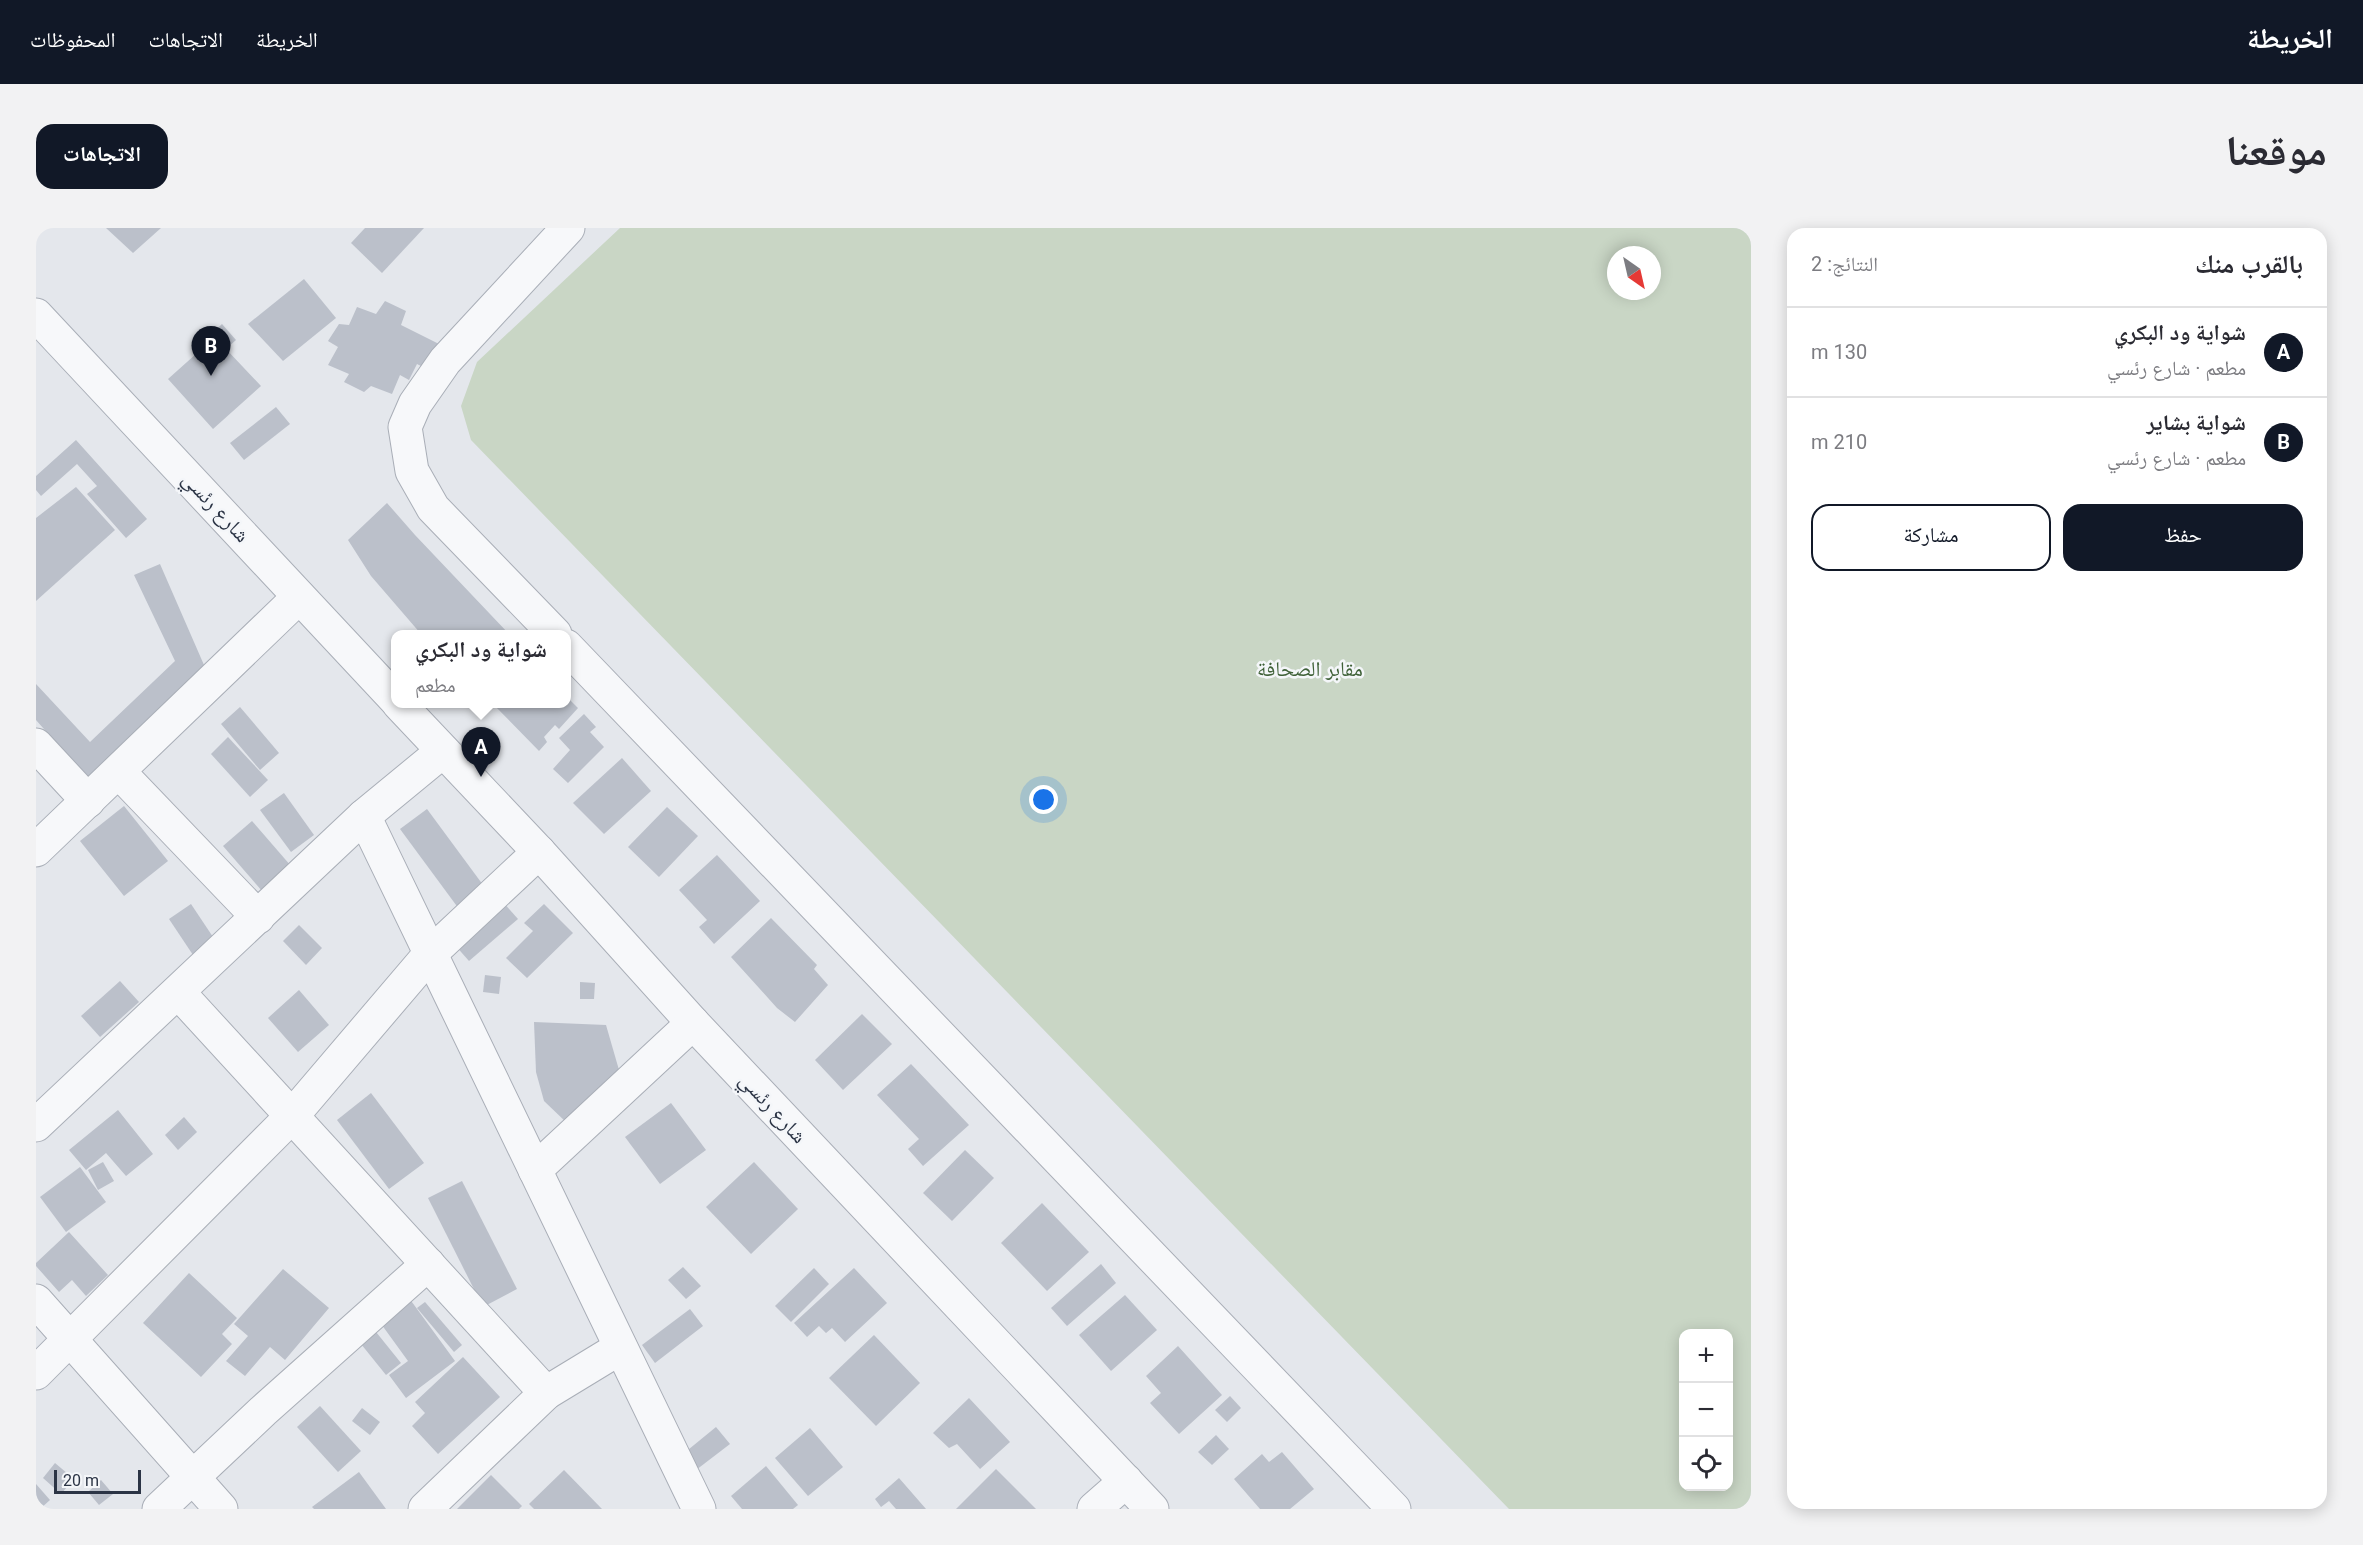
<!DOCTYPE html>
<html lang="ar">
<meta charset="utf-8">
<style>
body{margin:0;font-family:Roboto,"Noto Naskh Arabic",sans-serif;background:#f2f2f3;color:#2b2b33;direction:rtl}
.controls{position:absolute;right:18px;bottom:18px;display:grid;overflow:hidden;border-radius:12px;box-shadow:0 3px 15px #0003}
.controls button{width:54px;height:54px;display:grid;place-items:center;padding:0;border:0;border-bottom:2px solid #e1e1e2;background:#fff;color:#2b2b33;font:30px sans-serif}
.compass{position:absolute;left:1571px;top:18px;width:54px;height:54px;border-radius:50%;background:#fff;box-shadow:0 3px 15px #0003;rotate:146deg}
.scale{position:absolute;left:18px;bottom:15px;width:87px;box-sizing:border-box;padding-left:6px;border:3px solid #2b3445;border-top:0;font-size:16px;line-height:21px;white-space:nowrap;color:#2b3445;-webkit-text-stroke:4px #f4f6f9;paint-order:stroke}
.you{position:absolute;left:1008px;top:572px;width:21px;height:21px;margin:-15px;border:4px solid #fff;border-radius:50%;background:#1a73e8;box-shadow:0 0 0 9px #1a73e833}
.badge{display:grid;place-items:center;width:39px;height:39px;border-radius:50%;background:#111827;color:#fff;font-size:20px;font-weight:700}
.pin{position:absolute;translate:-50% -50px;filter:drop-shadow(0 2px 3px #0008)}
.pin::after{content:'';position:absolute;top:32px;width:21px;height:18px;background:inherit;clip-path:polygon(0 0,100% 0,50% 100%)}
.popup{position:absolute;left:355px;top:402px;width:180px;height:78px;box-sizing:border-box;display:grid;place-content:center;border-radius:12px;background:#fff;filter:drop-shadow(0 2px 4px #0005);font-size:20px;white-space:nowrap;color:#7c7c81}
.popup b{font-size:22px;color:#2b2b33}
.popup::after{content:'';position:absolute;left:50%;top:100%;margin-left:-12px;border:12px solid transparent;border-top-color:#fff}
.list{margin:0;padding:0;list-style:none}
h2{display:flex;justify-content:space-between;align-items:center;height:78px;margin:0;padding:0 24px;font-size:26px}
h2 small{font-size:20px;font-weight:400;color:#7c7c81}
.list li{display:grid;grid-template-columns:39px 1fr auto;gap:18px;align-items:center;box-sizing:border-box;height:90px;padding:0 24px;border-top:2px solid #e1e1e2}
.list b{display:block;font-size:22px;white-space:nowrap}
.list p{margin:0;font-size:20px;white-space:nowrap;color:#7c7c81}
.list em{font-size:20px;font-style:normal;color:#7c7c81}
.actions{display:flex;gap:12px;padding:18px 24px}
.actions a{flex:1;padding:14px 0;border:2px solid #111827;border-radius:18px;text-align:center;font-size:21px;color:#111827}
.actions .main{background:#111827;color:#fff}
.icon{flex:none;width:33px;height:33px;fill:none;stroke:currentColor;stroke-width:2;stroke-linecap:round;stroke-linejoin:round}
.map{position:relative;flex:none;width:1715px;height:1281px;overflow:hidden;direction:ltr;border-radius:18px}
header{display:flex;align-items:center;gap:36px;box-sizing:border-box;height:84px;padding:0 30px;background:#111827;color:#fff}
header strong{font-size:28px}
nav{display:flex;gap:33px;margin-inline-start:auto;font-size:21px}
.intro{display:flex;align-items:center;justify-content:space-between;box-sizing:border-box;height:144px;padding:0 36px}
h1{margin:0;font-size:42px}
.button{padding:15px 27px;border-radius:18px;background:#111827;color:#fff;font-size:21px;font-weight:700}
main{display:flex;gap:36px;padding:0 36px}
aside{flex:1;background:#fff;border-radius:18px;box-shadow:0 3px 15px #0003}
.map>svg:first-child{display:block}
.green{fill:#c9d6c5;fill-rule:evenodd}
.building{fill:#bbc0ca}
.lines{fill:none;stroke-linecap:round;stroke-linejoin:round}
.minor-casing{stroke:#a9aeb7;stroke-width:35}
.minor{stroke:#f7f8fa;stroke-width:33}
.labels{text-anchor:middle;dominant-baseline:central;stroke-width:5;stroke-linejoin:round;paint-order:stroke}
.street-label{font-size:21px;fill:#2b3445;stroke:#f4f6f9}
.park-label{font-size:21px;fill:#3f6138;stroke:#f4f6f9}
</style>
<header>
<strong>الخريطة</strong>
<nav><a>الخريطة</a><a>الاتجاهات</a><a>المحفوظات</a></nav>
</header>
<div class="intro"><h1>موقعنا</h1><a class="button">الاتجاهات</a></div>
<main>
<aside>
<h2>بالقرب منك<small>النتائج: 2</small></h2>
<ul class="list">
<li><span class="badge">A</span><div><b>شواية ود البكري</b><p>مطعم · شارع رئسي</p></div><em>130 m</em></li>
<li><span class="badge">B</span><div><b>شواية بشاير</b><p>مطعم · شارع رئسي</p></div><em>210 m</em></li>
</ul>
<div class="actions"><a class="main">حفظ</a><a>مشاركة</a></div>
</aside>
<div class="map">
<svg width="1715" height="1281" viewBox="0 0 1715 1281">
<rect width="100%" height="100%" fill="#e4e7ec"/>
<path class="green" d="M584,0h1131v1281h-242l-1038,-1069 -10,-34 16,-44zM1580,27h36v36h-36zM1648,1106h44v152h-44z"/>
<g class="building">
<path d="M70,0h55l-28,25z"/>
<path d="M329,0h59l-42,45 -31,-30z"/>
<path d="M268,51l32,39 -53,43 -35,-37z"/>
<path d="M349,73l21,10 -5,14 38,19 -16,23 -6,-3 -8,16 -9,-5 -8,19 -21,-8 -7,6 -20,-10 5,-8 -21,-9 10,-18 -10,-6 11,-17 10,1 8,-18 19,7z"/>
<path d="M186,96l14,16 -10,9 35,37 -48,43 -45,-50 38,-34 -3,-3z"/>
<path d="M240,179l14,17 -46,36 -14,-17z"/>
<path d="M40,212l71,79 -21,19 -39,-44 10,-8 -20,-22 -36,32 -5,-6v-14z"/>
<path d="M40,259l39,43 -79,71v-83z"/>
<path d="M351,275l28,32 94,99h-88l-50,-58 -23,-36z"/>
<path d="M124,336l44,101 -116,114 -52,-59v-36l54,58 85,-81 -41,-86z"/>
<path d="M531,469l11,11 -19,21 -4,-4 -11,12 3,5 -8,9 -46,-47h74z"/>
<path d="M204,479l39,46 -19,17 -39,-46z"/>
<path d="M548,486l12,13 -6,5 14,15 -36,36 -15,-14 17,-19 -11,-12z"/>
<path d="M192,509l40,43 -18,17 -39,-43z"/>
<path d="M586,530l29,33 -47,43 -31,-31z"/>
<path d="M248,565l30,42 -23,17 -31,-42z"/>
<path d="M88,578l44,55 -44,35 -44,-55z"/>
<path d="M631,579l31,29 -39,41 -31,-30z"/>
<path d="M391,581l59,80 -27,20 -59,-80z"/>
<path d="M216,593l39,45 -29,25 -39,-45z"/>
<path d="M681,627l43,46 -46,43 -15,-17 8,-7 -28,-30z"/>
<path d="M467,674l15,17 -49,42 -15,-17z"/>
<path d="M155,676l30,45 -22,15 -30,-45z"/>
<path d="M508,676l29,29 -46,45 -21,-20 27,-27 -9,-8z"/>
<path d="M735,690l46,47 -3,4 14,16 -33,37 -18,-14 -46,-51z"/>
<path d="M263,697l23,23 -16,17 -23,-24z"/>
<path d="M449,747l16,2 -2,17 -16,-2z"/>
<path d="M84,753l19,21 -39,35 -19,-21z"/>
<path d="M544,754l15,1 -1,16h-14z"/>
<path d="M263,762l30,35 -31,27 -30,-34z"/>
<path d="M826,786l30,30 -49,46 -28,-30z"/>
<path d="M498,794l72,3 13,45 -52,53 -23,-22 -8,-29z"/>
<path d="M875,836l58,61 -46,41 -15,-17 11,-10 -42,-44z"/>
<path d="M335,865l53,70 -35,26 -52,-69z"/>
<path d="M635,875l35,47 -46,34 -35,-47z"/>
<path d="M82,882l35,44 -27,22 -20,-23 -20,17 -17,-20z"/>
<path d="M148,889l13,15 -19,18 -13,-15z"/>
<path d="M929,922l29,28 -42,43 -29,-28z"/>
<path d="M67,934l11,19 -16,9 -10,-20z"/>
<path d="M718,934l44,47 -47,45 -45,-47z"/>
<path d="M44,939l26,35 -40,30 -26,-35z"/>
<path d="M426,953l55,108 -34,18 -55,-109z"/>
<path d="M1006,975l47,49 -42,39 -46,-48z"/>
<path d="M33,1004l39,43 -22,21 -14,-16 -13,12 -23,-26v-3z"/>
<path d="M1065,1036l15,19 -49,43 -16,-18z"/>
<path d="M647,1039l18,19 -15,13 -18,-19z"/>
<path d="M778,1040l15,16 -38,38 -16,-16z"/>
<path d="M818,1040l33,35 -42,39 -13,-14 -6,5 -7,-7 -12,11 -13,-14z"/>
<path d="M247,1041l46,39 -44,52 -15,-13 -25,29 -19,-15 22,-25 -14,-12z"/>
<path d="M153,1045l48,45 -15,16 10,10 -31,33 -58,-54z"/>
<path d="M1089,1067l32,35 -46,41 -32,-36z"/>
<path d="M373,1070l46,63 -49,37 -17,-23 19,-14 -29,-40z"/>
<path d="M389,1074l37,43 -8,7 -37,-44z"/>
<path d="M654,1081l13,17 -48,37 -13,-18z"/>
<path d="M336,1099l29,36 -15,12 -29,-36z"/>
<path d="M838,1107l46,48 -44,43 -47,-48z"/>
<path d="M1142,1118l44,49 -43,39 -29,-31 11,-10 -15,-17z"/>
<path d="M427,1129l37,40 -62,57 -26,-28 13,-13 -10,-11z"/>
<path d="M1194,1168l11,12 -14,14 -12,-12z"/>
<path d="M933,1170l41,44 -30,27 -23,-25 -8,4 -16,-15z"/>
<path d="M284,1178l41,45 -23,21 -41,-45z"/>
<path d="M326,1180l18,14 -10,13 -18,-14z"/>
<path d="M680,1199l14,17 -34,26 -13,-16z"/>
<path d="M774,1200l33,39 -35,29 -33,-38z"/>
<path d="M1180,1207l13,14 -17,16 -14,-13z"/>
<path d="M1246,1224l32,37 -24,20h-30l-26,-30 28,-25 7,8z"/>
<path d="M19,1235l19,16 -13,15 -18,-16z"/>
<path d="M730,1238l32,39 -5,4h-51l-11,-13z"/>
<path d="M960,1241l40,40h-80z"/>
<path d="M528,1242l38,39h-68l-5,-5z"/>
<path d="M323,1244l27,37h-72l-2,-2z"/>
<path d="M455,1247l31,31 -3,3h-62z"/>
<path d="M863,1250l27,31h-30l-7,-8 -8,6 -6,-8z"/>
<path d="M65,1252l12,14 -14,11 -11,-13z"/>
<path d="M0,1256l14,16 -10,9h-4z"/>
</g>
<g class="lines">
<defs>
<g id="minor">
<path d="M0,87l360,385"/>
<path d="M519,406l-122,-126 -21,-37 -7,-44 10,-23 30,-43 123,-133"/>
<path d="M530,418l828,863"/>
<path d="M363,476l140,148 154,171 459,486"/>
<path d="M0,517l52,56"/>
<path d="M83,544l139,145"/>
<path d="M328,588l335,693"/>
<path d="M0,622l263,-253"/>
<path d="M143,765l367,400"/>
<path d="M0,897l328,-309 79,-65"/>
<path d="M499,942l158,-147"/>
<path d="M0,1073l185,208"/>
<path d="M0,1145l256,-257 138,-162 109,-102"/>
<path d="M123,1281l104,-98 165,-147"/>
<path d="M389,1281l121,-116 74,-45"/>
<path d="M1058,1281l32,-28"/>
</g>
</defs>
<use href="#minor" class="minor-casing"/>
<use href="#minor" class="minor"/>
</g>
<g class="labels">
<g class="street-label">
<text transform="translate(180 279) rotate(47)">شارع رئسي</text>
<text transform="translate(737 880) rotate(47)">شارع رئسي</text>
</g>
<g class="park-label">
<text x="1274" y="441">مقابر الصحافة</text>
</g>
</g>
</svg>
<div class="controls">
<button>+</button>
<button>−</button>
<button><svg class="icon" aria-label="locate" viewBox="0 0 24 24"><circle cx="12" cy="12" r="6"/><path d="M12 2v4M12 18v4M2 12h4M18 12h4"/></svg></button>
</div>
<svg class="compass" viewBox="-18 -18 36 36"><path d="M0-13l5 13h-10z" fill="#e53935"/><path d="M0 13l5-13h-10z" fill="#7c7c81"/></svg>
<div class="scale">20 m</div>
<div class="you"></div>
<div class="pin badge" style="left:445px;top:549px">A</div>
<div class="popup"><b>شواية ود البكري</b>مطعم</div>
<div class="pin badge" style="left:175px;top:148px">B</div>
</div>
</main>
